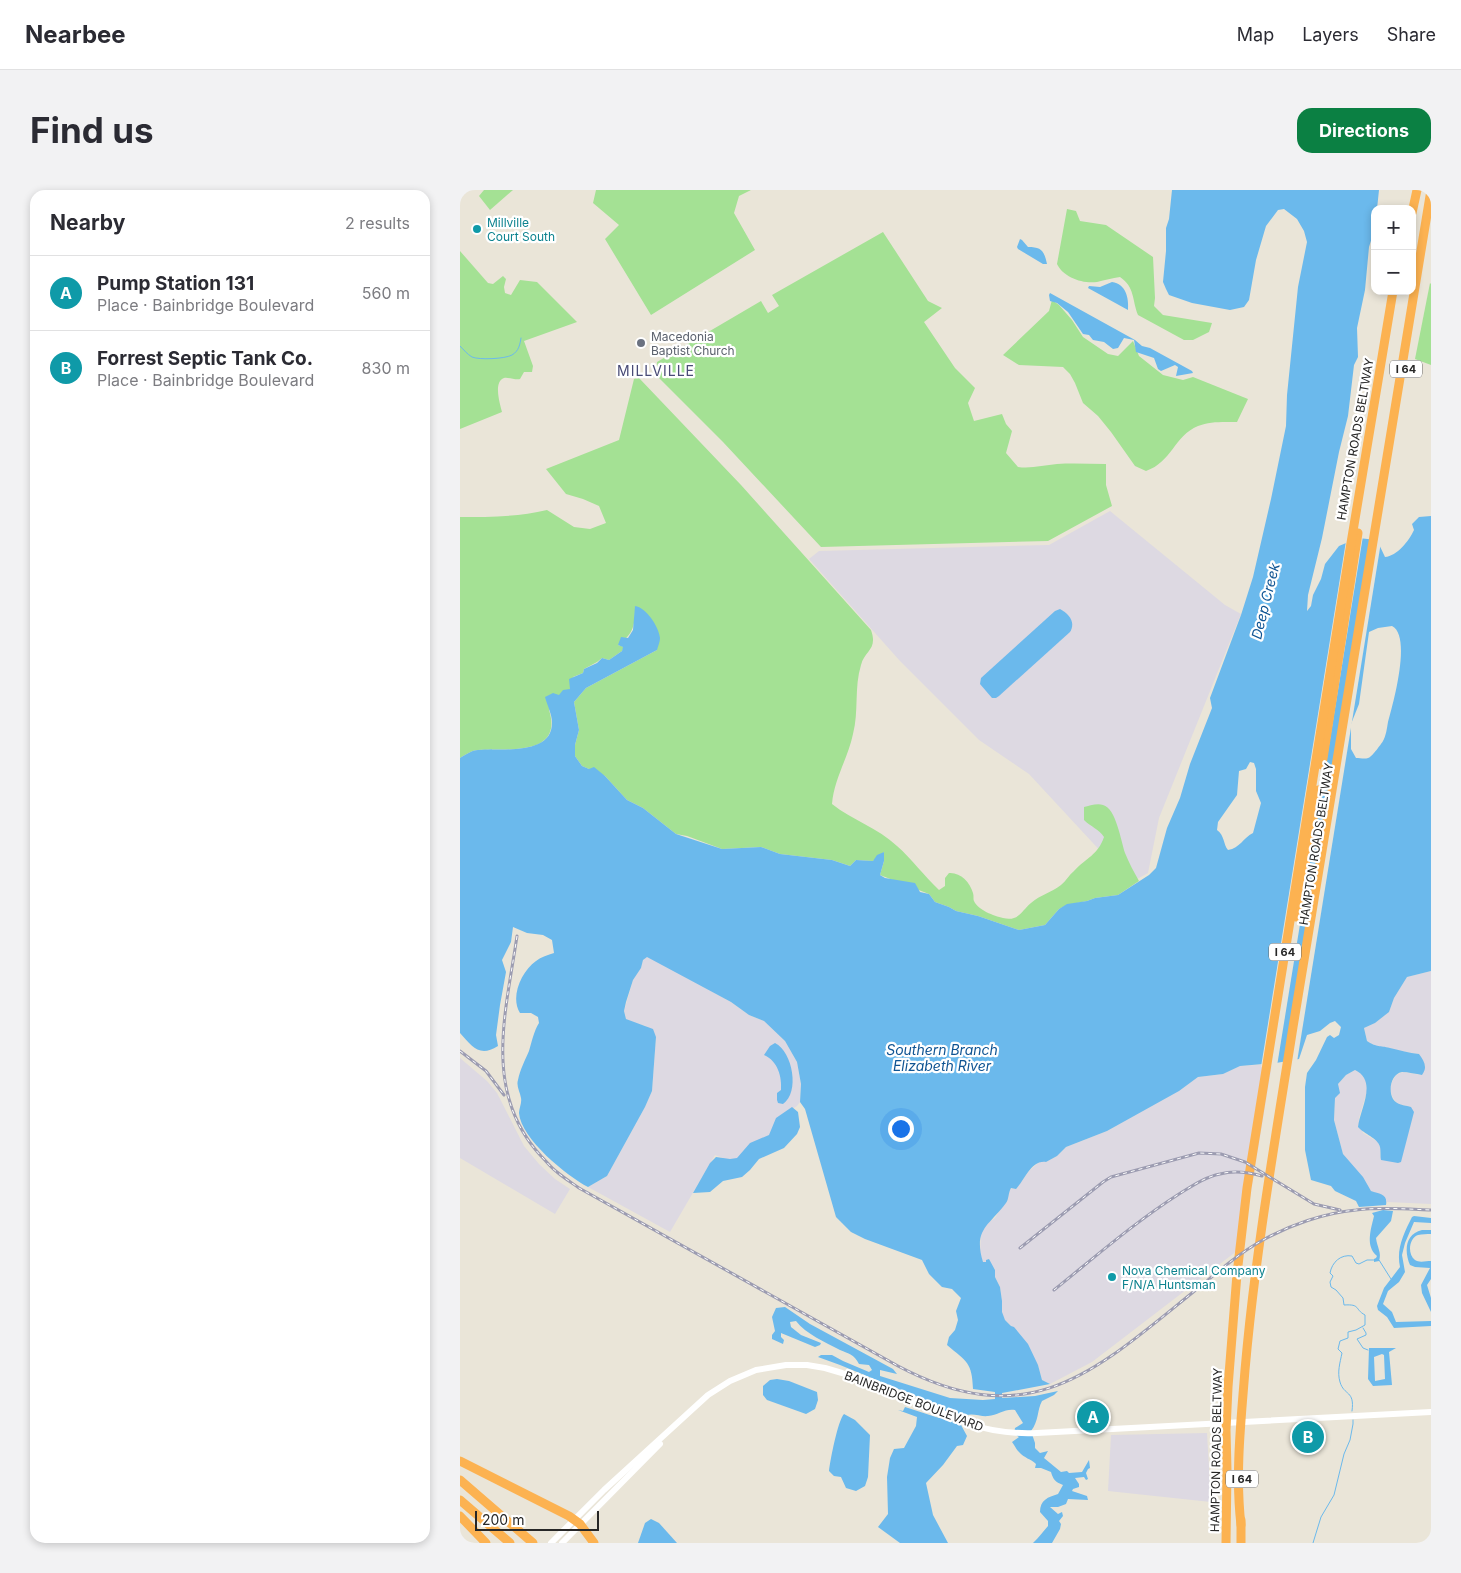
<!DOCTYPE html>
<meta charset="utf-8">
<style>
body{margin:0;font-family:Inter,sans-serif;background:#f2f2f3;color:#2b2b33}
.controls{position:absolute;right:15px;top:15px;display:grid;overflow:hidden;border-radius:10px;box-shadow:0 2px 8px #0003}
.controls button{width:45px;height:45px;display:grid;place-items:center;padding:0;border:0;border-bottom:1px solid #e1e1e2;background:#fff;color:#2b2b33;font:25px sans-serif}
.scale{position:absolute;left:15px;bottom:12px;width:124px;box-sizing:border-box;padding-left:5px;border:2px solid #272727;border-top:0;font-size:14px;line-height:18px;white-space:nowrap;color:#272727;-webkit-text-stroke:4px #fff;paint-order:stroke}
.you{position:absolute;left:440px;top:938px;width:18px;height:18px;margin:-12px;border:4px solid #fff;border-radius:50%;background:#1a73e8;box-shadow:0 0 0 8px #1a73e833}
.badge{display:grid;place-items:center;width:32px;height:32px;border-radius:50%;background:#0b8043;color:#fff;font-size:16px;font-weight:700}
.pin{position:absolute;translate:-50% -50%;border:2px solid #fff;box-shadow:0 1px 5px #0006}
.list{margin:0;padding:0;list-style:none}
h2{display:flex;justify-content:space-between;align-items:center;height:65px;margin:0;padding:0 20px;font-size:21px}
h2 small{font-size:16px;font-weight:400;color:#7c7c81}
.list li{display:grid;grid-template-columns:32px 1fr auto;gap:15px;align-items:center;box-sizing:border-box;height:75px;padding:0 20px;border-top:1px solid #e1e1e2}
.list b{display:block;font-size:19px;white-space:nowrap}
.list p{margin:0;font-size:16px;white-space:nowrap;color:#7c7c81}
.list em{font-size:16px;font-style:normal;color:#7c7c81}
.map{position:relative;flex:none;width:971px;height:1353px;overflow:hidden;border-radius:15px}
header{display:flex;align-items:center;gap:30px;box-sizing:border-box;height:70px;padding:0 25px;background:#fff;border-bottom:1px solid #e1e1e2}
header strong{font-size:24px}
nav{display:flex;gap:28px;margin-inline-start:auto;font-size:18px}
.intro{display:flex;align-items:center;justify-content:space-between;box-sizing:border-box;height:120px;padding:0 30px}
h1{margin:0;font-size:35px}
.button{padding:12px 22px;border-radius:15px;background:#0b8043;color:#fff;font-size:18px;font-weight:700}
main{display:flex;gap:30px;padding:0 30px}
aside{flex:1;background:#fff;border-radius:15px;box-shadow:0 2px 8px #0003}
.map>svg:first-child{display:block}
.industrial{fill:#ddd9e2}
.green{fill:#a4e194}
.water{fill:#6bb9ec;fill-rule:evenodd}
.pier{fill:#eae5d8}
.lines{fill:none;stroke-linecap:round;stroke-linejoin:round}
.stream{stroke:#6bb9ec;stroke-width:1}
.secondary{stroke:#fff;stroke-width:6}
.highway{stroke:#fcb251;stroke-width:9}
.rail-casing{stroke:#9c9cb1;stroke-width:3}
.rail{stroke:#fff;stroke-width:1;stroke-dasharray:4;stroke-linecap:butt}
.culture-dot{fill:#0f9aa8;stroke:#fff;stroke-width:2}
.worship-dot{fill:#6b7280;stroke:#fff;stroke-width:2}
.labels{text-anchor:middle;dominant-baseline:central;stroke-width:4.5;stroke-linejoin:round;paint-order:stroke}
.shield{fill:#fff;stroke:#686868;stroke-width:1}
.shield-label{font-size:11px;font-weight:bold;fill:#272727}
.culture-label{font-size:12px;fill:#0d838f;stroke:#fff;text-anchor:start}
.worship-label{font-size:12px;fill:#5b616d;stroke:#fff;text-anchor:start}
.street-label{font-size:12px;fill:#272727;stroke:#fff}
.neighbourhood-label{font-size:14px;letter-spacing:1px;fill:#494b76;stroke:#fff}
.water-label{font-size:14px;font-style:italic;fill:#0f5493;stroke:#fff}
</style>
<header>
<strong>Nearbee</strong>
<nav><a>Map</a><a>Layers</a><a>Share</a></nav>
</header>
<div class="intro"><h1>Find us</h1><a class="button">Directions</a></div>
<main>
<aside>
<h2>Nearby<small>2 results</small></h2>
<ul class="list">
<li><span class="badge" style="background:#0f9aa8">A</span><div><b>Pump Station 131</b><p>Place · Bainbridge Boulevard</p></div><em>560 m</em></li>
<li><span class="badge" style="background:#0f9aa8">B</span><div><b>Forrest Septic Tank Co.</b><p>Place · Bainbridge Boulevard</p></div><em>830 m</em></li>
</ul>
</aside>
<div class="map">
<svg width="971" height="1353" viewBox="0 0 971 1353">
<rect width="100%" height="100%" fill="#eae5d8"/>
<g class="industrial">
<path d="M650,321l115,94 16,9 -82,204 -11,55 -18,10 -101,-109 -50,-34 -79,-79 -91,-102 10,-8 230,-6z"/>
<path d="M187,766l84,46 18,13 15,6 21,20 12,21 4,22 -1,18 -3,4 -19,12 -7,20 -37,24 -19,-7 -45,77 -82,-45 19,-11 38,-69 7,-16 4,-54 -10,-11 -12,-3 -8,-4 -2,-8 9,-31 8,-12 2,-8z"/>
<path d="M971,781v233l-44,-2 -1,-3 -15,-8 -28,-37 -9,-34 1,-22 3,-9v-5l8,-9 9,-5 6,3 5,7 1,11 -8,27 4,15 15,9 3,7 -1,8 31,-50 -13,-3 -5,-6 -3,-8 2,-8 4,-7 7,-3 19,3 3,-9 -6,-12 -20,-3 -10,-3 -12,-1 -10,-6 -3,-13 11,-5 14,-11 5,-14 13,-21z"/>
<path d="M0,868l27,23 10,12 27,53 15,18 16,15 15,10 -15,25 -95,-56z"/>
<path d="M812,874l-30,183 -150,115 -42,22 -8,-4 -4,-15 -27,-39 -6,-6 -4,-8 1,-11 -2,-14 -5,-10v-8l-9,-7h-3l-3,-8 1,-22 5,-8 9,-6 6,-10 6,-6 2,-11 3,-3 4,1 13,-18 9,-8 5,-2 3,1 11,-6 9,-9 41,-16 71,-40 20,-14 25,-3 16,-8z"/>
<path d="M747,1243l4,69 -103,-11 3,-56z"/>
</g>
<g class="green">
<path d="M24,0h29l-23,20 -11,-14z"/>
<path d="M136,0h155l-12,6 -5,17 21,37 -104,65 -46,-76 14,-14 -26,-22z"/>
<path d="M607,19l9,2 4,10 26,4 47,32 2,41 -1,8 9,9 49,8 -3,9 -16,8h-9l-46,-25c-6,-15 -3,-28 -18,-38 -8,1 -15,3 -23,5 -15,2 -34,-5 -40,-18z"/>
<path d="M423,42l45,69 14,7 -18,14 31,46 20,20 -7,15 6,18 28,-7 4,10 6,7 -6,22 12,14c13,2 26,-2 39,-3 17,-1 33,0 49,0v21l6,21 -64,35 -227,6 -98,-105 -65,-65 -1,-15 104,-61 7,12 11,-7 -7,-11z"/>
<path d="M0,61l28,32 5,1 10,-8 3,3 -2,8 1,6 6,2 9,-15 17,2 40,40 -53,19 9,25 -1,6h-8l-4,7c-5,1 -12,-2 -16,-1 -11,4 -4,26 -2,34l-42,17z"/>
<path d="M970,93l1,1v81l-16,-6z"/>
<path d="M592,110l7,5 13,15 11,17 25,17 10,2 15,-15 6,15 24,19 20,5 10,-3 55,22 -11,23c-13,0 -27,-1 -39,4 -24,10 -26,36 -52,45l-11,-5 -24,-34 -13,-16 -15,-13 -8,-20 -5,-9 -7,-7 -44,-2 -16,-10 46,-44z"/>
<path d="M179,188l102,107 130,145c7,20 -6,20 -10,35 -7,22 -2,47 -8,69 -5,24 -19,45 -21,70 20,16 46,24 65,42 15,13 27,30 42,44l6,-4v-8l4,-5c11,-1 21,9 24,20 1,3 0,6 1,8 4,9 20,15 29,17 16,4 19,-8 28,-15 9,-8 21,-11 30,-18 5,-4 8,-10 13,-14 12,-13 24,-16 30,-34 -5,-8 -13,-10 -20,-17v-13c5,-1 13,-4 19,-2 13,3 18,36 22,48 4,10 9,19 14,28l-21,14 -23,3 -8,3 -20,4 -8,4 -14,16 -26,5 -41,-14 -22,-5 -7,-4 -14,-5 -6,-8 -49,-19 4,-14v-9l-11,9 -17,-1 -6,6 -18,-6 -52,-6 -19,-7 -39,2 -35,-13 -11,-2 -33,-26 -16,-8 -22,-24 -23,-10 -7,-10v-11l4,-15 -5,-28 12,-14 71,-38 -22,-44c0,20 -1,27 -17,39l6,2 -2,4 -13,9 -7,-2 -5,4 -13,7 -1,4 -10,4 -3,12 -21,21c15,47 -43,38 -71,40 -6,0 -13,5 -18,8v-241c29,0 59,0 87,-7l27,17 16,2 16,-6 -7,-17 -16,-7 -17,-5 -20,-25 73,-29 15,-61z"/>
</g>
<g class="water">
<path d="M712,0h207l-2,19h-2v19l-6,19 -4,43 -8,38 1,29 -4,8 -6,51 -9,36 -17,86 -14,57 -1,16 4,-5 2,-11 8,-16 4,-15 14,-18 19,-8 19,2 8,17c12,-1 24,-16 29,-27l-2,-6 7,-7 12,-1v455l-24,6 -13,21 -5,14 -14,11 -11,5 3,13c11,7 12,4 23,7 10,2 19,5 29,6 5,7 9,13 3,21 -6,-1 -14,-3 -20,-3 -11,2 -14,18 -9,27 4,6 11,6 18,8l3,5 -13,50 -3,1 -17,-3c-1,-5 0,-8 -1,-13 -2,-9 -16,-13 -22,-20 2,-18 20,-46 -3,-57l-9,5 -8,9 2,9 -5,5 -1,22 9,34 20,23 8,14c9,3 17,3 15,14l-27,2 -3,-6 -21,-10 -4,-5 -20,-6 -6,-30v-63l2,-14 9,-13 11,-23 3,-2 4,3 5,-3 2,-8 -6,-6 -5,2 -10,8 -13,4 -8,24 -23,4 -36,3 -17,8 -25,3 -19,14 -72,40 -41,16 -9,9 -11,6c-15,-2 -21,18 -30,27l-5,-1c-3,5 -2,11 -5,15 -17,23 -33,26 -23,59h3v-2l3,-1 6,11v7l5,10 2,14v11l3,8 6,6 3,1 14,17 10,21 4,15 8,4 -48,9v5l33,-2 23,-5 -4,4 -12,6c-5,9 -3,20 -11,30l4,12v5l5,5 8,-2 -4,7 17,14 6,-1 2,2 13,-1 7,-12 1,8 -2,1 -2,4 2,6 -2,1 -2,-3 -9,1 4,6v3l-6,2 -1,2 15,5 1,4 -20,-1 -2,5 -8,3h-8l8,7 4,-2 1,4 -4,5 2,3 -1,5 -8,14h-19c6,-6 10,-11 15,-17v-5l-8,-9c0,-12 8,-15 18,-18l5,-9c-8,-3 -10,-6 -12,-13l-10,-4h-6l1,-4c-5,-5 -12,-6 -17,-12 -3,-3 -4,-6 -7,-10l7,-5 -5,-3 1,-6 8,-5 -8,-13c-9,-2 -17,5 -27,6 -6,1 -15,-3 -21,-1 -4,2 -5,6 -6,10l6,11 -4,9 -6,1 -14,19 -17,18 7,32 15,28h-48l-22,-16 10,-13 -1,-37 3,-19 4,-9 10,-1 12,-22 1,-9 -19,-7 5,1 2,-4 34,11h7l2,-5 -8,-7 -100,-41 -22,-8 3,-2h11l11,6 26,11 3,-2 -3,-5 -10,-1c-5,-10 -10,-10 -19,-14 -15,-8 -34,-16 -44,-29l-6,1 1,5 10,8 20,8 -1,2 -5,2 -34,-14v4l3,3 -1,4 -11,-5v-4l3,-4 -3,-14 4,-9 9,-1 25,17 83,45 4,5 -17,-4v6l70,22 33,2 12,-1v-7l-22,-3c-1,-27 -6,-27 -26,-44l2,-8 6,-7 3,-10 -2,-9 5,-13 -9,-9 -10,-2 -13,-13 -7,-14 -57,-21 -14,-7 -15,-15 -31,-108 -5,-7 1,-18 -4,-22 -12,-21 -21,-20 -15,-6 -18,-13 -84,-45 -4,3 -2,8 -8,12 -7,22 -2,9 2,8 27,10 3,8 -4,54 -7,16 -38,69 -19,11c-21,-11 -67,-48 -69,-74 0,-5 3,-10 2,-15 -1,-6 -5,-12 -3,-18 2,-10 7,-20 11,-29 3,-10 5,-20 10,-28l-1,-6 -7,-4h-11c-10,-16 1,-41 16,-52 5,-4 12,-6 18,-8l-2,-13 -9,-5 -16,-2 -14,-6 -2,15 -9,18 4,12 -6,33 -4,30 2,11c-19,12 -26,0 -38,-13v-275c5,-3 12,-8 18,-8 22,-2 74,6 74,-27 0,-9 -5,-18 -7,-26l8,-4 6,2 4,-5 7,-1 -1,-10 14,-6 1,-4 13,-6 5,-5 7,2 13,-9 1,-4 -5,-2 3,-8 7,1 5,-8 2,-24c11,1 24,21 25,32 0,4 -2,8 -3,12l-71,38 -12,14 5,28 -4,15v11l7,10 7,3 5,-2 11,9 22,24 16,8 33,26 46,15 39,-2 19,7 52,6 18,6 6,-6 17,1 4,-6 7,-3v9l-4,14 5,3 30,5 5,9 9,2 6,8 14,5 7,4 22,5 41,14 26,-5 14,-16 8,-5 20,-3 8,-3 23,-3 31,-20 7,-7 11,-40 13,-30 10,-34 22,-56 -2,-10 31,-83 12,-38 18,-78 15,-73 1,-31 11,-108 9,-45 -3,-11 -7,-12 -13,-10 -6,1 -12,16 -10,34 -7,40 -5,7 -14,3 -38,-7 -23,-8 -3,-6 -3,-7 3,-31v-23l3,-9zM932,436c20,10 1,78 -4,96 -1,6 -2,14 -5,19 -1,2 -10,14 -12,15 -3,4 -10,2 -15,2l-5,-9v-25l8,-20 10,-72 9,-4zM790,572l4,1 2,6v22l5,12 -8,30c-10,5 -13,15 -25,17 -5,-6 -3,-14 -11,-20l1,-8 19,-27 2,-24 7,-2z"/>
<path d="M560,49l2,1 6,7c13,0 16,3 19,17h-4l-25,-15 -1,-2z"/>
<path d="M652,92c14,2 17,16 16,28l-40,-22 1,-2 11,1z"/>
<path d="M590,103l85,47 7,6 8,2 42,23 1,2 -17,3 2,-9 -3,-2 -14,6 -3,-2 -4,-11 -18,-6 -2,-12 -10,-2 -6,10 -5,1 -9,-7 -11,-2 -4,-5 -6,-1 -15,-22 -11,-9 -7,-2 -1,-6z"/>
<path d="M600,419c9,5 16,13 10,23l-71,64 -3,2h-4l-12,-14 1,-6 74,-67z"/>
<path d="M315,853c18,9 25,50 8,61l-5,-1 -1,-3v-7l4,-3c1,-13 -3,-29 -17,-35l6,-9z"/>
<path d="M332,917l6,5 2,15 -3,7 -13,14 -25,11 -9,11 -8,7 -19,4 -13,11 -17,1 17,-30 6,-6 14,2 7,-1 13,-15 19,-8 7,-17z"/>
<path d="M923,1020l10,1 -2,10 -15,17c1,9 6,15 3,23l-5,1v-3l2,-1 1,-2c-12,-10 -6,-27 -3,-40l-2,-3z"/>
<path d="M954,1026l17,2v5l-17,-1 -9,21 -3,12 3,17 -6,10 -11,9 -5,13 9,8 4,10 35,-1v5l-37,2 -7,-11 -9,-7 -1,-4 7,-18 16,-21c-4,-18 4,-34 12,-50z"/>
<path d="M962,1040h9v4c-4,0 -9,0 -13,1 -9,3 -11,19 -3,25 4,3 11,1 16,1v18l-4,6 4,13v14l-9,-19 -1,-8 9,-17 -15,-1 -5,-2c-6,-14 -5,-31 12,-35z"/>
<path d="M909,1158h27l-7,4 3,33 -19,1 -5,-7zM922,1164l2,1 1,24 -10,2 -1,-24z"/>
<path d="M317,1189l12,2 28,11 1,8 -3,9 -9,5 -39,-14 -4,-5v-9l7,-6z"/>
<path d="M384,1224l11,6 15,15 -2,42 -3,9 -9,5 -10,-3 -5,-11 -7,-1 -5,-5c1,-10 9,-51 15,-57z"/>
<path d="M191,1329l8,4 18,20h-39l7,-20z"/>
</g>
<g class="pier">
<path d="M898,345l5,1 -86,530 -16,1 85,-526z"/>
<path d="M917,347l4,5 -84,520 -14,3z"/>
</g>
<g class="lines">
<g class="stream">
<path d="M0,156c4,4 7,8 12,11 7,3 33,2 40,-2 7,-4 8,-11 9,-17"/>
<path d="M919,1070l12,19"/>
<path d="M903,1138l3,5v2l-9,4 6,9 5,2"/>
<path d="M892,1221c3,-21 -8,-15 -12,-29 -3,-10 0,-19 2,-29l-4,-4 2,-8 8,-3v-6l8,-2 9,-5v-10c-11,-6 -4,-11 -21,-10l-1,-7 -7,-8 -5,-3 -1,-5 3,-6 -3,-3c2,-11 11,-19 22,-17l4,7 3,1 8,-4h8"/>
<path d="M853,1353l8,-26 13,-22 10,-41 6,-14 3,-16v-4"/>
</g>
<g class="secondary">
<path d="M91,1353l53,-53 104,-95 22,-14 26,-11 30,-5h21l18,3 17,5 128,51c23,8 43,10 67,9l394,-21"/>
<path d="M102,1353l98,-99"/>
</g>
<g class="highway">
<path d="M952,23l5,-23"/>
<path d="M862,575l36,-232"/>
<path d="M836,727l22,-127"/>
<path d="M0,1271l109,55 11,8 14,19"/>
<path d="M0,1290l73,63"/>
<path d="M0,1310l50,43"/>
<path d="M0,1326l26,27"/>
<path d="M781,1335c-6,-51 0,-104 4,-155 10,-115 30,-229 48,-343 46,-279 92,-558 138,-837"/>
<path d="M766,1353l1,-73 -1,-40 2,-43 9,-113 10,-86 103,-639 43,-258"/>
<path d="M781,1353v-23"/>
</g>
<defs>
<g id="rail">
<path d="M57,746c-11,76 -35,156 24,220 5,5 10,12 16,16 7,6 15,11 22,16l319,178c136,72 201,1 304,-81 19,-16 39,-33 61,-45 27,-15 61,-27 93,-30 25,-3 50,-1 75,0"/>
<path d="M0,861l26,20 18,24"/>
<path d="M560,1058l83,-66 8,-5 88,-24 22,1 24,8 69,42 26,6"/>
<path d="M594,1100c41,-33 81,-68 125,-96 13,-8 26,-17 41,-20 14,-4 28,-2 42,2"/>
</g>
</defs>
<use href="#rail" class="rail-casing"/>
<use href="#rail" class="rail"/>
</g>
<g class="culture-dot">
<circle cx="17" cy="39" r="5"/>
<circle cx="652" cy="1087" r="5"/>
</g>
<circle class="worship-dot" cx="181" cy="153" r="5"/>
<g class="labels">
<g class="shield">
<rect x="930" y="170.5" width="32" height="17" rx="4"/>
<rect x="809" y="753.5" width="32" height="17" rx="4"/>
<rect x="766" y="1280.5" width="32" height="17" rx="4"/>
</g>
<g class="shield-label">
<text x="946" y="179">I 64</text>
<text x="825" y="762">I 64</text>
<text x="782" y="1289">I 64</text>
</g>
<g class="culture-label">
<text x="27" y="32">Millville<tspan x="27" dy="14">Court South</tspan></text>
<text x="662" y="1080">Nova Chemical Company<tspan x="662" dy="14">F/N/A Huntsman</tspan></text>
</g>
<g class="worship-label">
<text x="191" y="146">Macedonia<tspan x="191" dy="14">Baptist Church</tspan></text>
</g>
<g class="street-label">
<text transform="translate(895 249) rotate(-80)">HAMPTON ROADS BELTWAY</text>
<text transform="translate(856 654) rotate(-81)">HAMPTON ROADS BELTWAY</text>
<text transform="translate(454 1211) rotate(21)">BAINBRIDGE BOULEVARD</text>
<text transform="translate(756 1260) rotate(-89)">HAMPTON ROADS BELTWAY</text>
</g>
<g class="neighbourhood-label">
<text x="196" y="180">MILLVILLE</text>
</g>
<g class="water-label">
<text transform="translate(805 411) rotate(-76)">Deep Creek</text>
<text x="482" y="859">Southern Branch<tspan x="482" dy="16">Elizabeth River</tspan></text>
</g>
</g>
</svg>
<div class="controls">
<button>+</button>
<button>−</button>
</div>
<div class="scale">200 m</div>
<div class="you"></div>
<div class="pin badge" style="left:633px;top:1227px;background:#0f9aa8">A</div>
<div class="pin badge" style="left:848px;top:1247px;background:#0f9aa8">B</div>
</div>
</main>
